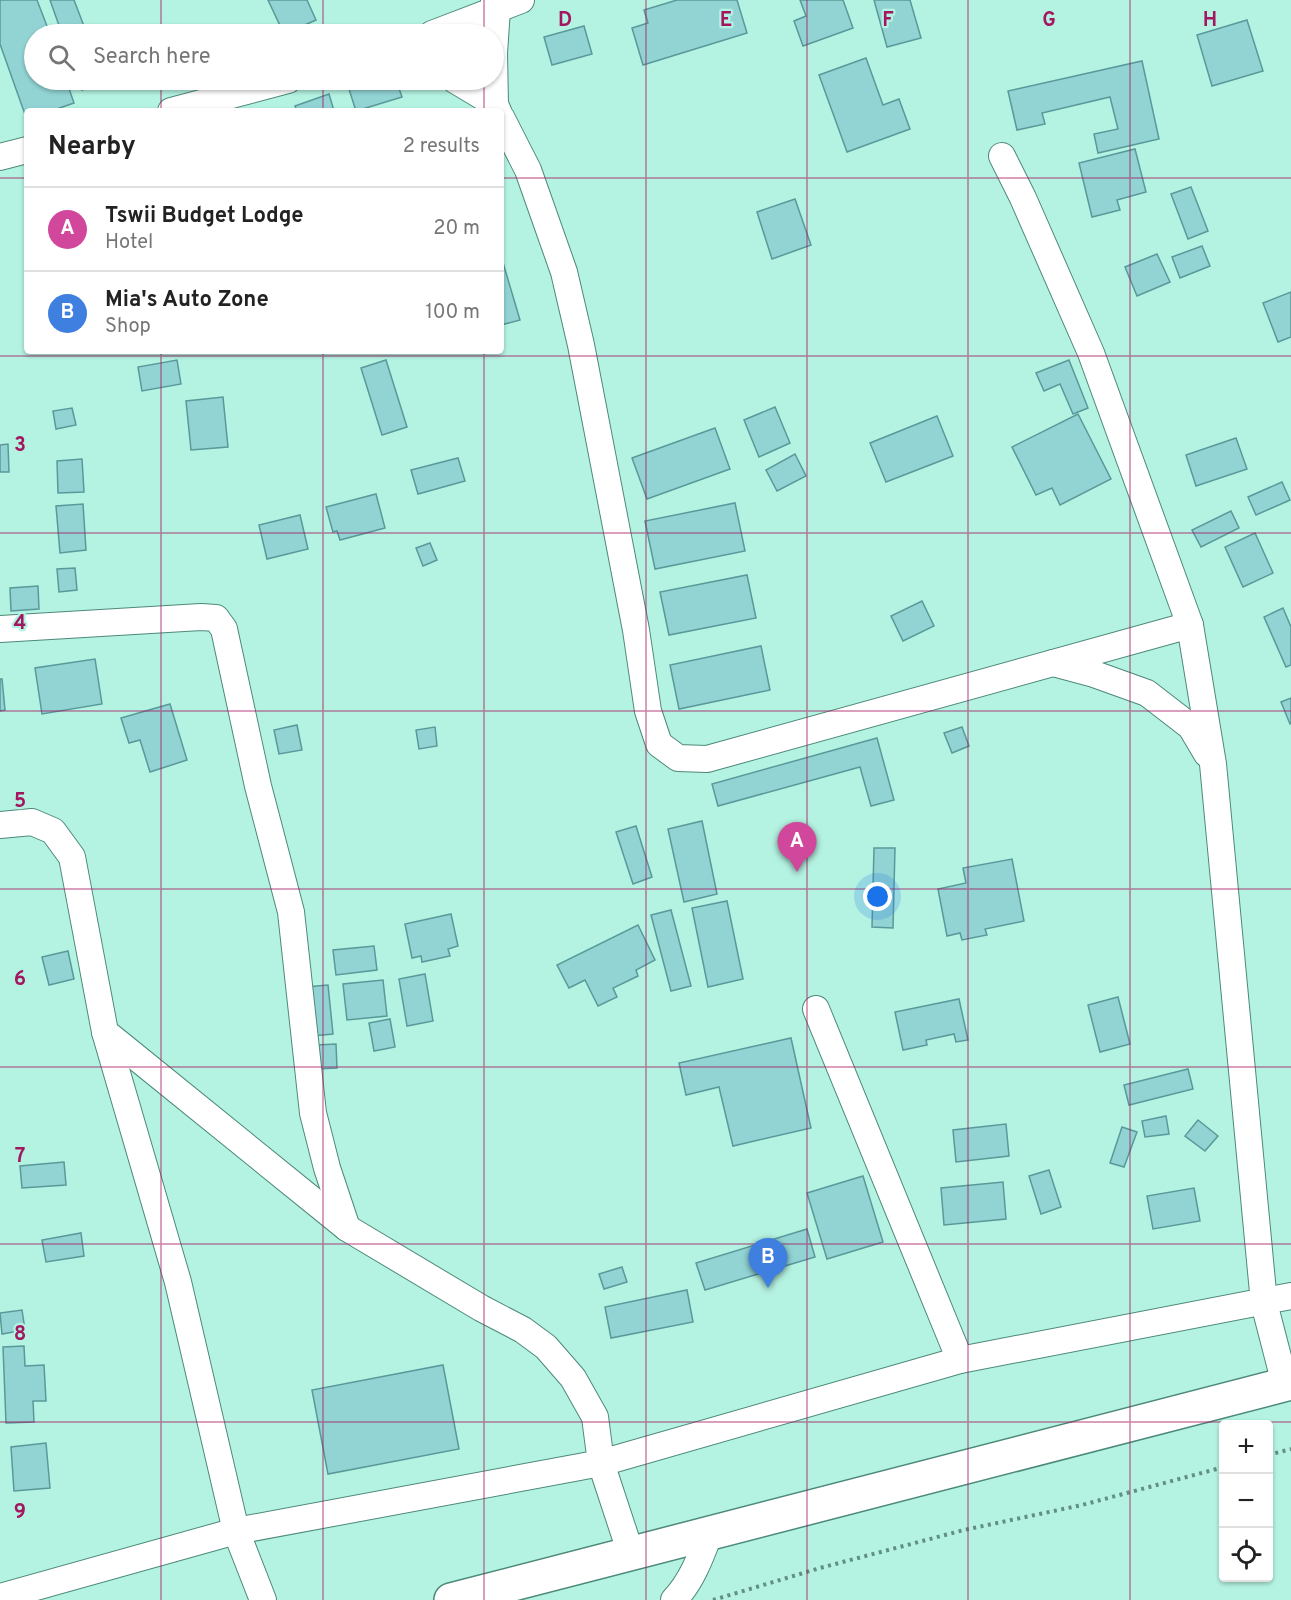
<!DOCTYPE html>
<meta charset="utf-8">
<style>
body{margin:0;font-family:Overpass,sans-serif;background:#f2f2f2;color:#222}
.controls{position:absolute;right:18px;bottom:18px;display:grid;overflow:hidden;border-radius:6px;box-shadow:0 2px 4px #0004}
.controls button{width:54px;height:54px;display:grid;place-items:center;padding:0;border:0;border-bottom:2px solid #e0e0e0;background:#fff;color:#222;font:30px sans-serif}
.you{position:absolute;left:878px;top:897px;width:21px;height:21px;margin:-15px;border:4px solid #fff;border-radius:50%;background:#1a73e8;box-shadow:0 0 0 9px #1a73e833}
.badge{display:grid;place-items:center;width:39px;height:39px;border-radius:50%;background:#0b8043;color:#fff;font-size:20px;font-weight:700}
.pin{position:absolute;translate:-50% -50px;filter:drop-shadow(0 2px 3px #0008)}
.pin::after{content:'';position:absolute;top:32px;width:21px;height:18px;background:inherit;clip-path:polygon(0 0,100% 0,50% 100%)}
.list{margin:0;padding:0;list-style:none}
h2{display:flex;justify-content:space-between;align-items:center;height:78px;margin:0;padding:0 24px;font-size:26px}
h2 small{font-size:20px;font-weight:400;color:#767676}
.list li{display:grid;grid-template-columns:39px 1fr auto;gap:18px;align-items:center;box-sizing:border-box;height:84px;padding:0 24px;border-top:2px solid #e0e0e0}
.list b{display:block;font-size:22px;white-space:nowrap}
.list p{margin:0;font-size:20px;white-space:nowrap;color:#767676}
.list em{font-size:20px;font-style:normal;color:#767676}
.icon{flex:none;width:33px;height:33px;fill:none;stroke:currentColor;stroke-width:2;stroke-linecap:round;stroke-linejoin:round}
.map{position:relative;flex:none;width:1291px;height:1600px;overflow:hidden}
.search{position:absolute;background:#fff;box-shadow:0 2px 4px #0004;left:24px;top:24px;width:480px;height:66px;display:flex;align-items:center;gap:15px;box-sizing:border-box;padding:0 21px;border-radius:33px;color:#767676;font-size:22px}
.panel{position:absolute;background:#fff;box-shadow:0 2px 4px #0004;left:24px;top:108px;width:480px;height:246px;border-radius:6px}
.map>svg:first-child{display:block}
.building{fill:#92d4d4;stroke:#59999a;stroke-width:1.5}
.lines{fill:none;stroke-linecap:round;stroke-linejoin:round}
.minor-casing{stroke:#4d897a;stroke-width:28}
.tertiary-casing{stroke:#4d897a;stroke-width:36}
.path{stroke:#638e83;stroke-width:4;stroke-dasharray:3 4.5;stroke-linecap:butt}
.minor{stroke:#fff;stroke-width:26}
.tertiary{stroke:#fff;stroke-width:33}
.grid{fill:none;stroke:#a2175f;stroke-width:1.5;stroke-opacity:0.55}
.grid-label{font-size:20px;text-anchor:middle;font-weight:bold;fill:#a2175f;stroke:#b4f2e1;stroke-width:4.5;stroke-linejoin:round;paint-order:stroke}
</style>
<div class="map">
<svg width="1291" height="1600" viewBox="0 0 1291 1600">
<rect width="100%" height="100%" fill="#b4f2e1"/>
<g class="building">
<path d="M0,0h37l13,34h-16v46h32l8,23 -23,8h-24v9l-27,-76z"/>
<path d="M50,0h24l13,34h-25z"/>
<path d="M268,0h39l9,20 -32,14z"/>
<path d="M677,0h60l10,33 -104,32 -11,-37 16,-5 -4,-13z"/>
<path d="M800,0h43l10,28 -50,18 -9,-25 12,-5z"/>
<path d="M874,0h36l11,38 -34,9z"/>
<path d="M1247,20l16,51 -51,15 -15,-51z"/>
<path d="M202,26l4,8h-20v-1z"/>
<path d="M584,26l8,28 -40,11 -8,-28z"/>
<path d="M866,58l17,47 16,-6 11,30 -63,23 -28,-77z"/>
<path d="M1142,61l17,78 -61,14 -4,-19 24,-5 -8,-32 -68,16 3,11 -28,6 -9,-39z"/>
<path d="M78,80h25l1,2 -22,8z"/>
<path d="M366,80h30l6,17 -46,14 -8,-25z"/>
<path d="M329,94l5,17h-37l-2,-5z"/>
<path d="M1135,149l11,43 -29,8 3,10 -28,7 -13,-54z"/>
<path d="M1191,187l17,44 -20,8 -17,-45z"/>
<path d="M795,199l16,46 -39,14 -15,-47z"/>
<path d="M1202,246l8,20 -30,12 -8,-21z"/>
<path d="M1157,254l13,28 -33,14 -12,-29z"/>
<path d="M501,256l19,64 -19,5z"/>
<path d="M1291,292v45l-13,5 -15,-39z"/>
<path d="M177,360l4,24 -39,7 -4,-24z"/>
<path d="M386,360l21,67 -25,8 -21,-67z"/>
<path d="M1069,360l19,48 -15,6 -13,-30 -16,7 -8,-18z"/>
<path d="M223,397l5,50 -37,3 -5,-49z"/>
<path d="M775,407l15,36 -31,14 -15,-37z"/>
<path d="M72,408l4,17 -20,4 -3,-18z"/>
<path d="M1078,414l33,65 -51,26 -8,-17 -16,7 -24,-48z"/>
<path d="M937,416l16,40 -67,26 -16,-39z"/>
<path d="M715,428l15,41 -83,30 -15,-41z"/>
<path d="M1236,438l11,31 -51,17 -10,-31z"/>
<path d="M8,444l1,28h-9v-27z"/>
<path d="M795,454l11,22 -29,15 -11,-21z"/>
<path d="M458,458l7,23 -47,13 -7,-24z"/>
<path d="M82,459l2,33 -26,1 -1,-32z"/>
<path d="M1282,482l8,18 -34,15 -8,-18z"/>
<path d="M376,494l9,34 -45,12 -3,-9 -4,1 -7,-25z"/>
<path d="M735,503l10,48 -90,18 -10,-48z"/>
<path d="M83,504l3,46 -26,3 -4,-47z"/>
<path d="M1231,511l8,17 -38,19 -9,-17z"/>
<path d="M300,515l8,34 -41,10 -8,-34z"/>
<path d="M1255,533l18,40 -30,14 -18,-40z"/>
<path d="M430,543l7,17 -14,6 -7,-18z"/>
<path d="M75,568l2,22 -18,2 -2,-23z"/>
<path d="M747,575l9,43 -87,17 -9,-43z"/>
<path d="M38,586l1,23 -28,2 -1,-23z"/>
<path d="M922,601l12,25 -31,15 -12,-25z"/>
<path d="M1283,608l8,19v38l-5,2 -22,-50z"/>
<path d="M761,646l9,44 -91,19 -9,-44z"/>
<path d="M95,659l7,45 -60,10 -7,-46z"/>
<path d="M0,679h2l3,31 -5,1z"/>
<path d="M1291,698v25l-1,1 -9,-22z"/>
<path d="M170,704l17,56 -37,12 -10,-32 -11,3 -8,-25z"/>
<path d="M297,725l5,25 -23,4 -5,-24z"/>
<path d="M435,727l2,19 -18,3 -3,-19z"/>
<path d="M962,727l7,19 -17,7 -8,-20z"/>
<path d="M877,738l17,62 -23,6 -11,-39 -142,39 -6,-22z"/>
<path d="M702,821l15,73 -33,8 -16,-73z"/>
<path d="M636,826l16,51 -19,7 -17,-52z"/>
<path d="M874,848h21l-2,80 -21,-1z"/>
<path d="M1012,859l12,62 -39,8 2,6 -25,5 -2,-7 -13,3 -9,-47 28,-6 -3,-15z"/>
<path d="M727,901l16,78 -35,8 -16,-79z"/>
<path d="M671,910l20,76 -20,5 -20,-76z"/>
<path d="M451,914l7,32 -10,3 2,7 -28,6 -1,-6 -9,2 -7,-34z"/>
<path d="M638,925l17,35 -19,10 2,6 -25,12 4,9 -19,9 -13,-26 -16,8 -12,-23z"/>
<path d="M374,946l3,24 -41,5 -3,-25z"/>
<path d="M68,951l6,28 -25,6 -7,-28z"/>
<path d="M425,974l8,47 -26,5 -8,-47z"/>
<path d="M383,980l4,36 -40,4 -4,-36z"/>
<path d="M328,985l5,49 -21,2 -6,-49z"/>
<path d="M1118,997l12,47 -30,8 -12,-47z"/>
<path d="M959,999l9,41 -12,2 -2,-8 -28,6 1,5 -24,5 -8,-38z"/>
<path d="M390,1019l5,28 -21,4 -5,-28z"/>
<path d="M791,1038l20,90 -78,18 -14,-59 -33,8 -7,-32z"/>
<path d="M336,1044l1,24 -21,1v-24z"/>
<path d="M1188,1069l5,20 -64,16 -5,-20z"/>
<path d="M1166,1116l3,18 -24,3 -3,-16z"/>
<path d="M1198,1120l20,16 -13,15 -20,-15z"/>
<path d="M1006,1124l3,32 -53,6 -3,-32z"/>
<path d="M1122,1127l15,5 -13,35 -14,-4z"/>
<path d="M64,1162l2,23 -44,3 -2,-22z"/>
<path d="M1049,1170l12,37 -20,7 -12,-38z"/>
<path d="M863,1176l20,66 -56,17 -20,-66z"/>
<path d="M1003,1182l3,37 -62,6 -3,-37z"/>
<path d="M1194,1188l6,33 -47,8 -6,-33z"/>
<path d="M807,1229l8,28 -110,33 -9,-27z"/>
<path d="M81,1233l3,23 -38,6 -4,-22z"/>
<path d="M622,1267l5,15 -23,7 -5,-15z"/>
<path d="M687,1290l6,32 -82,16 -6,-31z"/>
<path d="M22,1310l3,20 -23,4 -2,-21z"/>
<path d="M24,1346l1,20 19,-1 2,36h-13l1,21 -28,1 -3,-76z"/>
<path d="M443,1365l16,84 -131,25 -16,-84z"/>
<path d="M46,1443l4,45 -36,3 -3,-44z"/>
</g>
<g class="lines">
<defs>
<g id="minor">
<path d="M494,0l3,9 -3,44 1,51 3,7"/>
<path d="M432,34l89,-34"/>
<path d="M455,80l40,24"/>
<path d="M171,111l117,-31"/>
<path d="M501,117l27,53 36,102 17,73 55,285 12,81 11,33 19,14 29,1 483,-134"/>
<path d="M1002,156l21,42 68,155 99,272 23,139 51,539 21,81"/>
<path d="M0,157l27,-7"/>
<path d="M0,629l201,-12 15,1 8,11 34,157 33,126 22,201 14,55 20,60"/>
<path d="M1053,663l41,11 53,19 44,34 16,27"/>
<path d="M0,825l32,-3 21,9 19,26 33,175 73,250 58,249 27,69"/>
<path d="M816,1009l144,351"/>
<path d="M105,1032l242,196 134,80 42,22 23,17 27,31 22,39 6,46 30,91"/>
<path d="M0,1597l236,-66 365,-68 359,-103 331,-64"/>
<path d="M674,1600c18,-19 27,-44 36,-68"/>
</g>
<path id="tertiary" d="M451,1600l840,-217"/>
</defs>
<use href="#minor" class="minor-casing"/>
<use href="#tertiary" class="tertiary-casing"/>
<g class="path">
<path d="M1268,1455l23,-6"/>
<path d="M713,1600l107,-32 144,-38 118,-25 142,-38"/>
</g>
<use href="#minor" class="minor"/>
<use href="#tertiary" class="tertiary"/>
</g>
<path class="grid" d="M161,0v34M323,0v34M484,0v34M646,0v1600M807,0v1600M968,0v1600M1130,0v1600M161,80v31M323,80v31M484,80v31M0,178h27M501,178h790M161,351v1249M323,351v1249M484,351v1249M0,356h1291M0,533h1291M0,711h1291M0,889h1291M0,1067h1291M0,1244h1291M0,1422h1291"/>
<g class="grid-label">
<text x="565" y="26">D</text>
<text x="726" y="26">E</text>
<text x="888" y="26">F</text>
<text x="1049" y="26">G</text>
<text x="1210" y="26">H</text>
<text x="20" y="451">3</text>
<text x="20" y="629">4</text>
<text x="20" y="807">5</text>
<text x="20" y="985">6</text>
<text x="20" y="1162">7</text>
<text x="20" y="1340">8</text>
<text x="20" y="1518">9</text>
</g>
</svg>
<div class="controls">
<button>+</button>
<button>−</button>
<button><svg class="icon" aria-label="locate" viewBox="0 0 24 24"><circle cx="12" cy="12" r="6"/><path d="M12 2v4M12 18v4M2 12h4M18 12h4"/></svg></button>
</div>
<div class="you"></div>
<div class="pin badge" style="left:797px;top:872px;background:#d1479c">A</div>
<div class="pin badge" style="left:768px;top:1288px;background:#3f7fe0">B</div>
<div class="search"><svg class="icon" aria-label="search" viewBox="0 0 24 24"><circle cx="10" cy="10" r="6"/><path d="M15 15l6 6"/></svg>Search here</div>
<section class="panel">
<h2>Nearby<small>2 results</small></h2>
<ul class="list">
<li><span class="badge" style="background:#d1479c">A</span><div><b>Tswii Budget Lodge</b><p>Hotel</p></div><em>20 m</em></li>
<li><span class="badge" style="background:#3f7fe0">B</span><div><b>Mia's Auto Zone</b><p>Shop</p></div><em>100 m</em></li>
</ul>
</section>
</div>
